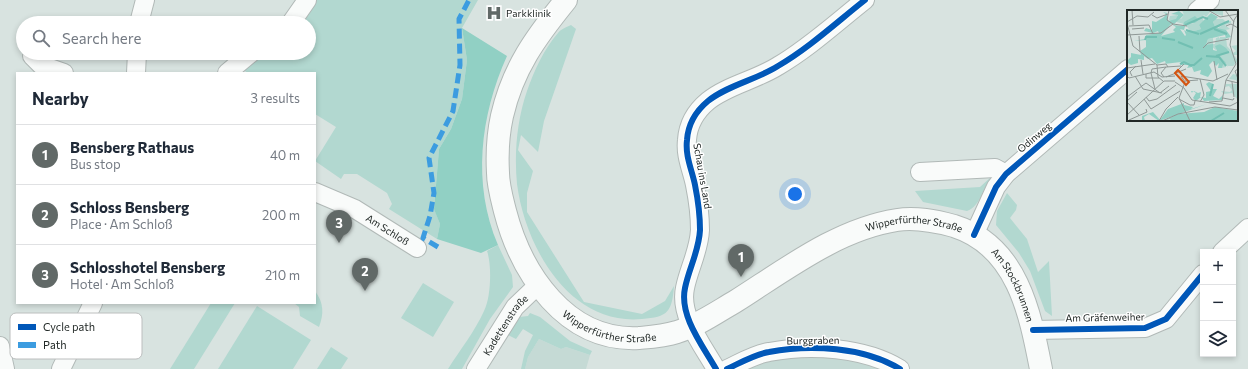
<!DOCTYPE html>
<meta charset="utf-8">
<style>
body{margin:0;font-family:Commissioner,sans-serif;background:#f6f6f7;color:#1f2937}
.controls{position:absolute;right:12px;bottom:12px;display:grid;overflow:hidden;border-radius:0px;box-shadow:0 2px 6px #0003}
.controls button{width:36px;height:36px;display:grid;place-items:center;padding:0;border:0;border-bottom:1px solid #e0e1e3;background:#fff;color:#1f2937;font:20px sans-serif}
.you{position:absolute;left:795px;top:194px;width:14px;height:14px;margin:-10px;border:3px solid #fff;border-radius:50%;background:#1a73e8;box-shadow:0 0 0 6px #1a73e833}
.badge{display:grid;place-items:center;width:26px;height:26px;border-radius:50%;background:#616967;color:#fff;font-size:13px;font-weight:700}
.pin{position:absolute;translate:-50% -33px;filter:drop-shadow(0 1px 2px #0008)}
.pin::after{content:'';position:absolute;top:21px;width:14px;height:12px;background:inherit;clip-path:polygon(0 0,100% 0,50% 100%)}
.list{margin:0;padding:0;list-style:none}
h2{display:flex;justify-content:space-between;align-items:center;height:52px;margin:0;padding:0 16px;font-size:17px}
h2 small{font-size:13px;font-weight:400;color:#747a83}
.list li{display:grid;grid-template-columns:26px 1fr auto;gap:12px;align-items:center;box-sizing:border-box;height:60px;padding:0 16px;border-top:1px solid #e0e1e3}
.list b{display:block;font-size:15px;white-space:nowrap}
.list p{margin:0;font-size:13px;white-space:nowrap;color:#747a83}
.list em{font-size:13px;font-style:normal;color:#747a83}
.icon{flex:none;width:22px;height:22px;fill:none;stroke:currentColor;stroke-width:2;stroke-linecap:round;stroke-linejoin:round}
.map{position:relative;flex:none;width:1248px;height:369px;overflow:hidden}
.search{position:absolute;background:#fff;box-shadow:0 2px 6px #0003;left:16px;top:16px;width:300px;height:44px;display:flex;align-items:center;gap:10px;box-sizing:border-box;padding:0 14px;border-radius:22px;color:#747a83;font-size:15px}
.panel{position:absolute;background:#fff;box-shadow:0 2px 6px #0003;left:16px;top:72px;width:300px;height:232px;border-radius:0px}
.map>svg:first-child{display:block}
.built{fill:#c5dad5}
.green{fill:#b2d8d0}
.forest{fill:#91d0c4}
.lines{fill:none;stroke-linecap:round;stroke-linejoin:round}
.street-casing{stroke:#b1b9b7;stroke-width:20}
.secondary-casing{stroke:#b1b9b7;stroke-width:24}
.street{stroke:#f9fbfa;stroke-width:18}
.secondary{stroke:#f9fbfa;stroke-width:22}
.quiet{stroke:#3c9ce0;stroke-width:5;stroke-dasharray:10 5;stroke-linecap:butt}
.cycleway-casing{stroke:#fff;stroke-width:8}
.cycleway{stroke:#0057b8;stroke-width:6}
.labels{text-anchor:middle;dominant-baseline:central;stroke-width:3;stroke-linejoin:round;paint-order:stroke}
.poi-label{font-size:10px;fill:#212826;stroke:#fff;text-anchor:start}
.street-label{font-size:10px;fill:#212826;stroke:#fff}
.inset-river{fill:none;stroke:#72bfb2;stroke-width:2}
.inset-road{fill:none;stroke:#8f9896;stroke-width:1}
.view{fill:#d4540f;fill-opacity:0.15;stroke:#d4540f;stroke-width:2}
.inset-edge{fill:none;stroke:#212826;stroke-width:2}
.key{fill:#fff;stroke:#bcbebe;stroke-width:1}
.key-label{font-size:11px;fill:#212826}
</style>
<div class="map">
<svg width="1248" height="369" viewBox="0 0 1248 369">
<rect width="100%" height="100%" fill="#d8e3e0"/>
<g class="built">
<path d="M539,339l22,10 5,-2 24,8 -4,14h-61l3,-12z"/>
<path d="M790,355l40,1 24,4 26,9h-144z"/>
</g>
<g class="green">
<path d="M313,0h165l-16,28 5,32 -5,39 -11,30 -12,20 -5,59 6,16 -3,15 -48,-30 3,-5 -5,-11 -30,-19h-13l-3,5 -26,-18 21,-34 -21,-13v-41h-67l-6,-4 22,-16h45v-30h-9z"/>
<path d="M571,25l5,4 -32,92 -6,31 -17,-17 -3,15 15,21 -6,22v19l57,90 58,12 23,-13 9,-15c-2,26 -6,31 -32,33 -73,7 -117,-73 -125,-135 -3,-31 0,-64 10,-93 7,-20 17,-42 31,-58 3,-4 9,-6 13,-8z"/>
<path d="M991,177c-8,11 -11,30 -24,34l-44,-9 -8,-11 65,-4z"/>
<path d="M1007,193l10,12 -1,5 -6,8 17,21 11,33 11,-11 3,55 -7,-5 -15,-40 -11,-18 -23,-28 1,-14z"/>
<path d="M498,245l14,30 1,12 -23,32 -28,50h-14c12,-19 27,-38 36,-58 7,-13 8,-46 3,-60z"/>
<path d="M423,283l31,19 -21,35 -32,-19z"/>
<path d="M315,291c9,12 9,23 4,36l-19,-11 -1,-9 -5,-4h21z"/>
<path d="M211,303h24l-41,66h-24z"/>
<path d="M257,306l54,34 -18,29h-75z"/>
<path d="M530,313l10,4 30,24 22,10 -2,4 -24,-8 -5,2 -22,-10 -11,18 -3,12h-4l4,-18 8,-16 -10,-6 -7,10 -8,-4 11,-18 9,-1z"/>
<path d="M331,347l17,11 -7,11h-24z"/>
</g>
<path class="forest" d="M462,28l45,28c-27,60 -35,128 -9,189l-17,8 -44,-14 3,-15 -6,-15 5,-60 12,-20 11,-30 5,-39z"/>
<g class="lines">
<defs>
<g id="street">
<path d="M1197,11l13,-11"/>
<path d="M139,23l6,-23"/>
<path d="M291,23l16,-23"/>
<path d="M32,56l9,9 23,8"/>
<path d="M136,73l1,-20"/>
<path d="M227,73l24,-20"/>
<path d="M920,172l75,-4 11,6"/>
<path id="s1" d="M315,192l40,17 62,39"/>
<path d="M974,235l22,-48 10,-13 122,-105"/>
<path d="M1222,252l26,-24"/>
<path d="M1033,330l112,-2 21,-9 37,-45"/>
<path d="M0,346l5,23"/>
<path d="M61,369l32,-66"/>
<path id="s2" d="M476,369l39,-62 23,-22"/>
<path d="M716,369c-13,-23 -37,-53 -31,-81 4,-20 14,-37 15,-58 0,-15 -2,-30 -5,-45 -3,-15 -10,-29 -8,-45 1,-15 9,-29 21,-39 20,-16 48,-21 70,-35 31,-18 59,-44 87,-66"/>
<path d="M727,369c13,-6 28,-15 42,-17 41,-8 95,-5 131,17"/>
</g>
<g id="secondary">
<path id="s3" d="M566,0c-30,37 -53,68 -64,116 -4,18 -5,39 -4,57 0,12 4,26 7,38 16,62 61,131 134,127 12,-1 26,-2 38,-6 20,-6 40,-20 59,-31 49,-31 102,-72 161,-81 19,-3 38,1 57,6 63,20 76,86 87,143"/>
</g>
</defs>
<use href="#street" class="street-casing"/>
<use href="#secondary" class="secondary-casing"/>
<use href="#street" class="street"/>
<use href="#secondary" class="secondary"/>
<path class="quiet" d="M438,247l-15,-9 7,-22 4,-23 -5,-35 24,-47 7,-46 -1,-46 10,-19"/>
<defs>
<g id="cycleway">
<path d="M974,235l22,-48 10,-13 122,-105"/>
<path d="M1033,330l112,-2 21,-9 37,-45"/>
<path d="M716,369c-13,-23 -37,-53 -31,-81 4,-20 14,-37 15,-58 0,-15 -2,-30 -5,-45 -3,-15 -10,-29 -8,-45 1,-15 9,-29 21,-39 20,-16 48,-21 70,-35 31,-18 59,-44 87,-66"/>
<path d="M727,369c13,-6 28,-15 42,-17 41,-8 95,-5 131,17"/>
</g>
</defs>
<use href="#cycleway" class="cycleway-casing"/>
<use href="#cycleway" class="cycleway"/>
</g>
<defs>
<symbol id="hospital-bare" viewBox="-9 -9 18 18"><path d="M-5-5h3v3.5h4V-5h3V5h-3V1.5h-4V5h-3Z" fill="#616967" stroke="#fff" stroke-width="2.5" paint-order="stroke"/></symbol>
</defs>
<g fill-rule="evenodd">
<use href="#hospital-bare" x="483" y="2" width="22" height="22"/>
</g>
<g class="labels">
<g class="poi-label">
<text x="506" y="13">Parkklinik</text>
</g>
<g class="street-label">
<text transform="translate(1034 137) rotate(-40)">Odinweg</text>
<text transform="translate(703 176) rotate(80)">Schau ins Land</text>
<text stroke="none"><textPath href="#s1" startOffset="82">Am Schloß</textPath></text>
<text stroke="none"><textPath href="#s3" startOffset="734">Wipperfürther Straße</textPath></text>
<text stroke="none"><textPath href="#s3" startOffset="862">Am Stockbrunnen</textPath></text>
<text transform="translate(1105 317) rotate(-1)">Am Gräfenweiher</text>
<text stroke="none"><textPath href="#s3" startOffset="398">Wipperfürther Straße</textPath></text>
<text stroke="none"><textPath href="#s2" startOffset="53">Kadettenstraße</textPath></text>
<text transform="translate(813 340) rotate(-1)">Burggraben</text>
</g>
</g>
<g transform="translate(1127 10)">
<rect width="111" height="111" fill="#d8e3e0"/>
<path d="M55,0h41v6l-13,-4 -4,5 -2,-2 -2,2 2,5 -5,3 2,4 -10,3 -6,-8 10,-1 4,-3 -4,-3 -11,7 -15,-4 1,-4 7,-1 4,4 3,-4zM88,9h8l3,3 5,-1v2l-6,2 5,4 -9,2 -4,-2 8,-6 -10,4 -2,-4zM92,27l1,2v-2h6l1,9 6,7 3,-2 -5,-5 7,-1v10h-4l4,6 -5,5h-5l-2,-3h-1l1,4 -4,1 2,-7 -6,-6 10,-3 -8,-8 -4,4 1,5h3l-4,3 -3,-1 4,-4 -7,-6 -4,1 2,-7 5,-1v6h2l1,-6zM106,64l4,1 1,6v19l-6,-7 -8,1 -3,-3 9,1 2,-2 -3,-4 -4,1 1,-3h12l-2,-4 -7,-1z" fill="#b2d8d0"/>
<path d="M52,1l5,4 -11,10 10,1 1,-4 11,-6 4,4 -4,3h-9l-2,7 -4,-1 5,7 1,-1 -2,-5 3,2 -1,-3 5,3 10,-3 -2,-4 12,-12 7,4 -5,5 2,5 15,-7 -13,8 9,2 5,7 -8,2 3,-1 -1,-3 -17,4 -2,6 7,-1v6l4,1 -2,-5 5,-2 6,4 3,4 -10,3 7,8 2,4 -4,-5 -2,6h-4l1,-5 -3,3 -3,-5 -4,4 3,6 -4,6 -8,-3 1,-4 -7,2 -2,-5 -5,1 2,-3h-8v-3l-17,2h2l-1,-3 -8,3 -5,-6 -4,1 -4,-3v4l-6,-1v4l-7,2 -3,-2 -1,4v-6l4,-4v-4l10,2 -1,-4 6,-4v-7l-12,1 11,-2 1,-4 13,-2 -1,-2 -5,2 -9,-2 2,-3 6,2v-9l4,1 8,-5 2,-3 -3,-2 4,1 1,8 8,-2 2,-4 -7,-1zM44,14l5,3 -3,3 2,2 -14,4zM82,72l4,2v5h4l-4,7 6,3 4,-4 -1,5 -18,1 -3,-4 -5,4 -3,-3 3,-5 -3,-2 -1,2 -1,-2h3l4,2 3,-1 -1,5 6,1v-6l5,-1 -5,-7zM57,93v2l9,2 -2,2 16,-5 -48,17 -10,-7 -5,3 1,4 -3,-1v-4l11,-4 7,8 8,-11zM88,97l23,4v10h-67l-1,-2 -7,2 15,-7 26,-2z" fill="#91d0c4" fill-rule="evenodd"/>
<path class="inset-river" d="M58,15l18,-8 5,2M87,19l13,5M59,20l13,4M73,24l29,-13M35,28l13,2M18,30l1,-3h11M51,32l15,6M79,46l13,1 7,9M89,46l13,-4M53,54l4,-2 8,4M62,55h5l8,-7M83,86l3,-12M84,111l13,-8"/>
<path class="inset-road" d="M5,0l1,15M42,0l-2,10 6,4M81,0l12,7 18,-3 -4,6 -4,25 6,19 -10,16 -4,21 -13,1M98,0l9,12M25,5l5,3 11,-4M0,12l10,-6 11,1 6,-5M0,13l6,23 24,19 1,12 5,4M46,14l14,2M2,16l20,-1 4,9M99,16l5,-2 7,4M5,19l12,-1M0,25l34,-2 12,-9M12,26l1,16M76,38l5,-5 21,-4M14,50l2,14M87,51l3,19M30,55l9,-1 2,3M0,58l28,-4M111,59l-3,2 3,8M24,63l1,-4 14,-2M24,63l4,16M19,64v4h13M47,64l10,-10M0,66l2,2 25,-6 8,5 13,-1M5,66l-2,-4 6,-6M8,66l8,13 19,4M37,67l-3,-4 5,-6 15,-1M39,67l20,-8M99,70l12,3M58,71l13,-1M48,72l9,6 8,12 38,6 8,-4M105,72l2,15M0,87l19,-14 14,10 9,-7M19,87l3,4 8,-2 19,-14M96,88l10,2 1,-2M17,89l7,10M52,89l11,6h4l1,-4M0,91l10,-9M0,92l12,13M73,92l4,-7 -4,-16M24,99l29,-18M0,105l37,-34h11M2,110l18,-8 -1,-3M32,111l7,-12 12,-12M35,111l16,-7 37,-7 23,3M63,111l-11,-23 6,-16 -4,-6 32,5 15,-7"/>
<path class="view" d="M51,60l11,12 -3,3 -11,-12z"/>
<rect width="111" height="111" class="inset-edge"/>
</g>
<rect x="10" y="313" width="132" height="46" rx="6" class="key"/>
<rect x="18" y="324" width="18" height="6" fill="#0057b8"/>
<rect x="18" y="342" width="18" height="6" fill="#3c9ce0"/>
<g class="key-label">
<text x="43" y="331">Cycle path</text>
<text x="43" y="349">Path</text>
</g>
</svg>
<div class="controls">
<button>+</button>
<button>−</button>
<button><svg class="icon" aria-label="layers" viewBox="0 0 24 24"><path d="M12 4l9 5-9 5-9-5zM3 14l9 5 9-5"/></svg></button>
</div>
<div class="you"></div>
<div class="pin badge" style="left:741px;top:277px">1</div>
<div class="pin badge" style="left:365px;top:291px">2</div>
<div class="pin badge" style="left:339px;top:243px">3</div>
<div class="search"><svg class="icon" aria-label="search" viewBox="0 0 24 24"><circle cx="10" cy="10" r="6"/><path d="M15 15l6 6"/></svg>Search here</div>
<section class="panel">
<h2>Nearby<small>3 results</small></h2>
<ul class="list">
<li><span class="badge">1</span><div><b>Bensberg Rathaus</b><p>Bus stop</p></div><em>40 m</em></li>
<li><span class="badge">2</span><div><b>Schloss Bensberg</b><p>Place · Am Schloß</p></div><em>200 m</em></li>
<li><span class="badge">3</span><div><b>Schlosshotel Bensberg</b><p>Hotel · Am Schloß</p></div><em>210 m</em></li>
</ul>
</section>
</div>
